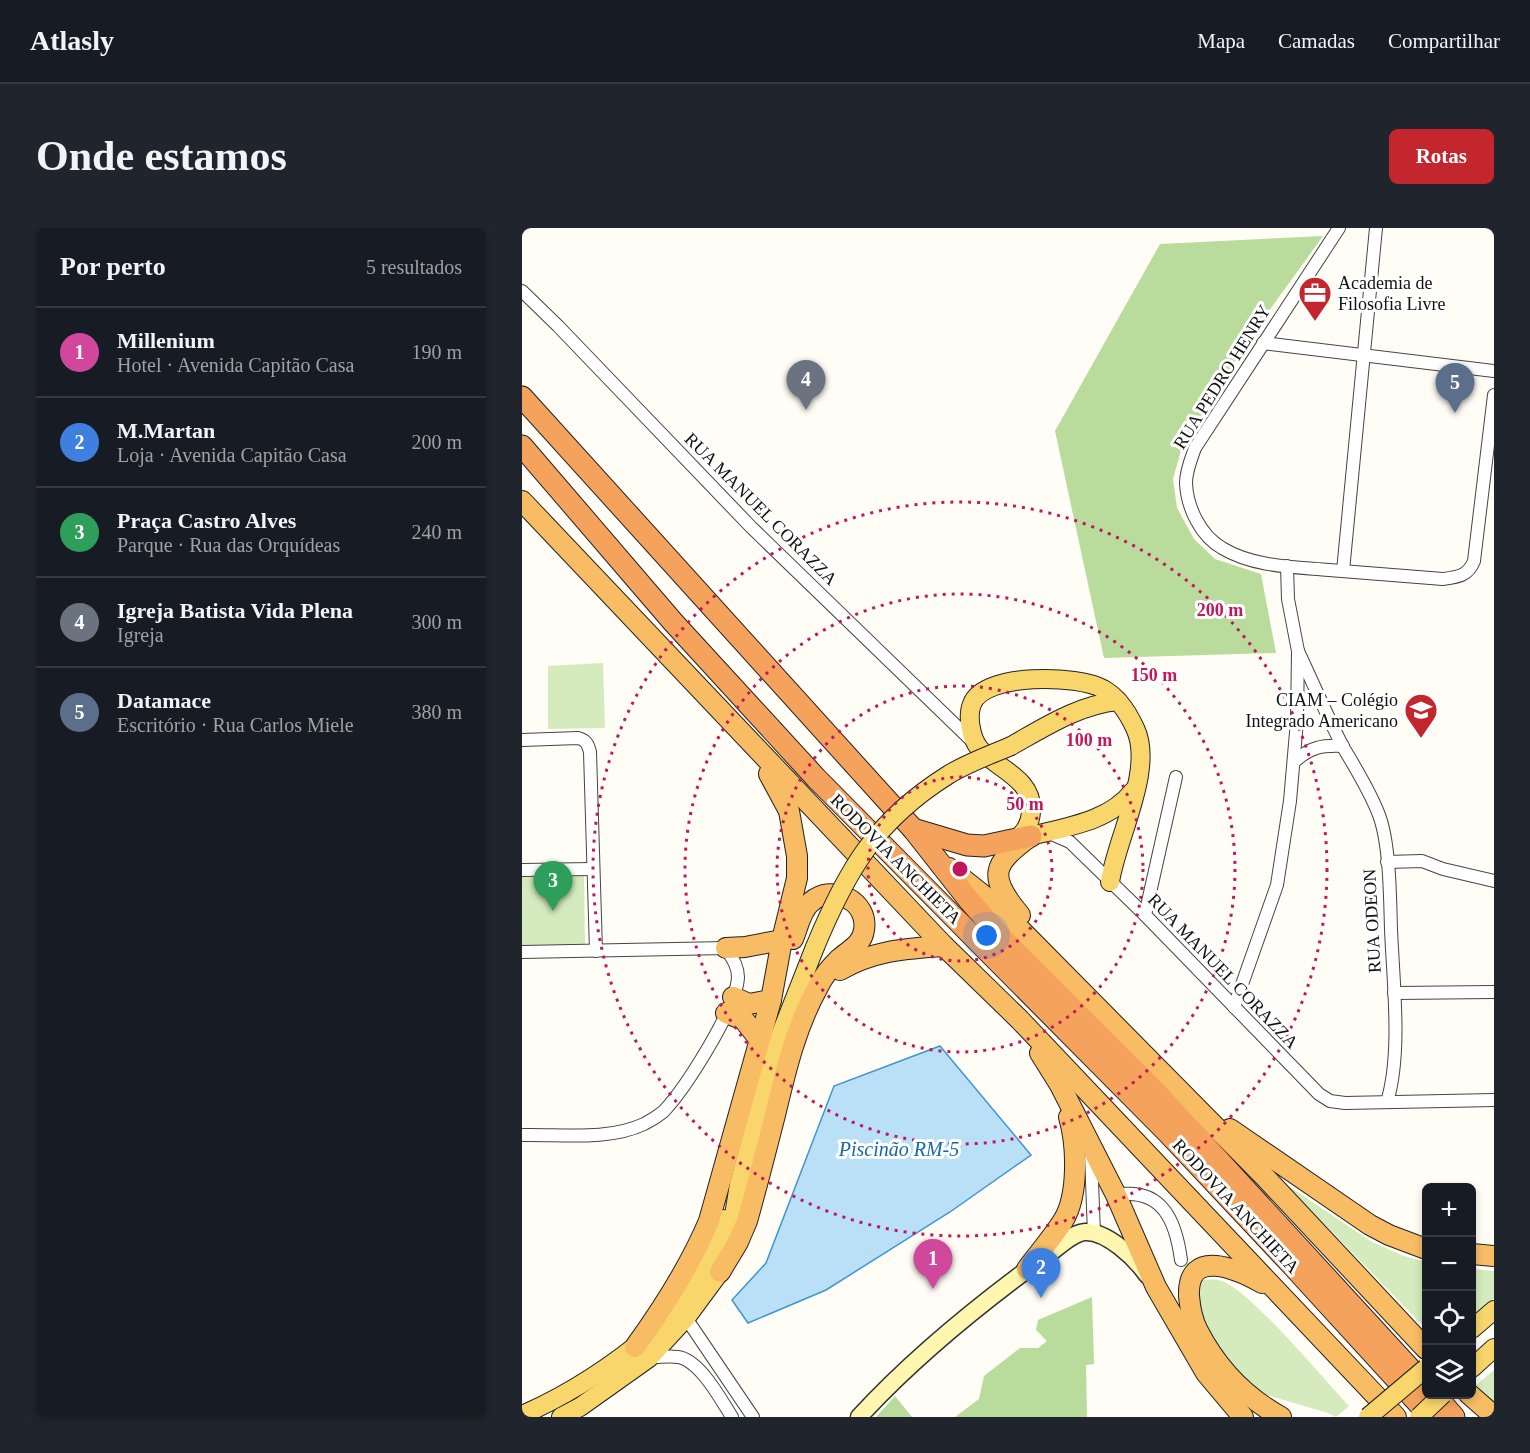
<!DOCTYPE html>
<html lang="pt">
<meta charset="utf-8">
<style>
body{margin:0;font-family:"Times New Roman",serif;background:#20242c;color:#f1f3f6}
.controls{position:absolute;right:18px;bottom:18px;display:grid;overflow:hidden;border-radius:9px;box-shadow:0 3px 9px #0003}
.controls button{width:54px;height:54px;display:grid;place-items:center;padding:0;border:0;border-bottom:2px solid #363941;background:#171b24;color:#f1f3f6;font:30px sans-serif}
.you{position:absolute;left:465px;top:708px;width:21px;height:21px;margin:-15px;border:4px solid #fff;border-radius:50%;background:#1a73e8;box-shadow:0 0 0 9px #1a73e833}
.badge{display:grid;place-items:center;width:39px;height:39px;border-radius:50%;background:#c4262e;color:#fff;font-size:20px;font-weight:700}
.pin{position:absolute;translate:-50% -50px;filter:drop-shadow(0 2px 3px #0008)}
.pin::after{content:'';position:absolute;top:32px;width:21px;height:18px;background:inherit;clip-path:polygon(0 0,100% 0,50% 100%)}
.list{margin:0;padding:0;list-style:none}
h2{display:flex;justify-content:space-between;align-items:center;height:78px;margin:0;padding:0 24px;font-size:26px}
h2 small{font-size:20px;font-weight:400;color:#9ea1a6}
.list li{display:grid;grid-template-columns:39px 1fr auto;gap:18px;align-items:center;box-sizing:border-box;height:90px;padding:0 24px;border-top:2px solid #363941}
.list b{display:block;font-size:22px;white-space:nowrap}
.list p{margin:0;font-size:20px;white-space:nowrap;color:#9ea1a6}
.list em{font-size:20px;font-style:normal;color:#9ea1a6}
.icon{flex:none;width:33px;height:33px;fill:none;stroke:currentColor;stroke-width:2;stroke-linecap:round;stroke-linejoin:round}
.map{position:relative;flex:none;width:972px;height:1189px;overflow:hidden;border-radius:9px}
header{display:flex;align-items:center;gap:36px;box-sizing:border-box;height:84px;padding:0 30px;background:#171b24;border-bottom:2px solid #363941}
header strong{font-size:28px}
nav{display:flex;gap:33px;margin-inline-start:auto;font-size:21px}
.intro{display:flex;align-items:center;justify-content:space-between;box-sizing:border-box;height:144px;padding:0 36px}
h1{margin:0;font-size:42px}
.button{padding:15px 27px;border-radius:9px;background:#c4262e;color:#fff;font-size:21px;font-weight:700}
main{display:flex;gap:36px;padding:0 36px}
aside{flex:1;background:#171b24;border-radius:9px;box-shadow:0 3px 9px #0003}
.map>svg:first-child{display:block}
.green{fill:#d5ebbd}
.forest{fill:#b9dc9c}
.water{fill:#b9e0f7;stroke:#3f96cf;stroke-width:1.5}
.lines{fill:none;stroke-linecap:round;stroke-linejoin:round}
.minor-casing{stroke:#444;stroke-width:14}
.secondary-casing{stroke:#333;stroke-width:19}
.primary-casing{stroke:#222;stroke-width:20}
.trunk-casing{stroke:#222;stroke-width:22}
.motorway-casing{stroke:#222;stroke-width:23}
.minor{stroke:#fff;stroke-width:12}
.secondary{stroke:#fff6b0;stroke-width:16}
.primary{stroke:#f9d66b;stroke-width:18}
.trunk{stroke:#f7bc64;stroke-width:20}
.motorway{stroke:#f5a25d;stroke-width:21}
.primary-bridge-casing{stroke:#222;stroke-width:20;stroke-linecap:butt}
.primary-bridge{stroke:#f9d66b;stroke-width:18}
.ring{fill:none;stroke:#c2185b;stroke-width:3;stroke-dasharray:3 6}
.labels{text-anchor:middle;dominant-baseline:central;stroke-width:6;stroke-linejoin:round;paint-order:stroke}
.poi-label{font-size:18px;fill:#111;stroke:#fff;text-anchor:start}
.street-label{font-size:18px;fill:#111;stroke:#fff}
.water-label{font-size:20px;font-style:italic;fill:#1768a6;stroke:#fff}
.centre{fill:#c2185b;stroke:#fff;stroke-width:3}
.ring-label{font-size:18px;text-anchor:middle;font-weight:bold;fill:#c2185b;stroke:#fff;stroke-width:6;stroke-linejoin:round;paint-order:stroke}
</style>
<header>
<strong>Atlasly</strong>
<nav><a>Mapa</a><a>Camadas</a><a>Compartilhar</a></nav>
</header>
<div class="intro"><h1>Onde estamos</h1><a class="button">Rotas</a></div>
<main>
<aside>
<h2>Por perto<small>5 resultados</small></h2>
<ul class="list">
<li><span class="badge" style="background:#d1479c">1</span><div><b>Millenium</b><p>Hotel · Avenida Capitão Casa</p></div><em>190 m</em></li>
<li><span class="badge" style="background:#3f7fe0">2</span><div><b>M.Martan</b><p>Loja · Avenida Capitão Casa</p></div><em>200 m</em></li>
<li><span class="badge" style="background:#2e9e5b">3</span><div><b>Praça Castro Alves</b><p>Parque · Rua das Orquídeas</p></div><em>240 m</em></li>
<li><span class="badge" style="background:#6b7280">4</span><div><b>Igreja Batista Vida Plena</b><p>Igreja</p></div><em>300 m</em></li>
<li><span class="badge" style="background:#5c6f8a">5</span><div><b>Datamace</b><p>Escritório · Rua Carlos Miele</p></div><em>380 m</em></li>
</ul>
</aside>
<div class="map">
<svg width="972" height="1189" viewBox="0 0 972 1189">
<rect width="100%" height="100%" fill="#fffdf5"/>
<g class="green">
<path d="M81,435l2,65 -57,1v-63z"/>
<path d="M62,648l1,69 -63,1v-69z"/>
<path d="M765,957l85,57 32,14 22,6v67z"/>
<path d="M950,1041l22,2v28l-22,19z"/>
<path d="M679,1052c5,0 13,-1 18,0 28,6 107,102 130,126l-13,11 -8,-4 -61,-18 -30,-18 -43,-68z"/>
<path d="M972,1142v36l-19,-20z"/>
</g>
<g class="forest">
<path d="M801,8l-72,100 -69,111 -9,32 4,29 17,31 21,20 46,15 15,79 -172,5 -49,-227 105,-187z"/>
<path d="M570,1069l2,67 -8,1 1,52h-132l24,-18 5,-23 36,-28h18l9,-7 -11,-11 2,-10z"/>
<path d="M373,1168l17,21h-36z"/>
</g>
<path class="water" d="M418,818l91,109 -81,57 -124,78 -78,33 -16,-23 34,-37 68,-177z"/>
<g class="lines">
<defs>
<g id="minor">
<path d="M817,0l-144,220c-4,11 -9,23 -9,35 1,25 15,53 36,65 31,19 73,19 107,22 38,3 76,6 114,9 15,-2 25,-3 31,-18l20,-166"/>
<path d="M0,63l36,35 193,201 222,215"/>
<path d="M741,115l231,28"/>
<path d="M821,343l33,-343"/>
<path d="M776,423c15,32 29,65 45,96 13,22 27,44 36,68 11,29 11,83 12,114 2,52 11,124 -4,173"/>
<path d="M0,512l56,-2c8,2 10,6 12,14l6,199"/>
<path d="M772,534c16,-15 28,-17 49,-16"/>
<path d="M525,604l23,10 75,73 174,179 11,7 15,2 149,-3"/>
<path d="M865,634l35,-1 21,8 51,12"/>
<path d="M0,642l71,-1"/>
<path d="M623,687l31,-138"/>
<path d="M0,724l204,-4c6,10 12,18 12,29 -1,31 -53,112 -75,135 -5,4 -13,9 -19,12 -36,17 -83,10 -122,11"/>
<path d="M872,765l100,-1"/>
<path d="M712,779l43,-122 13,-84 7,-80 1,-70 -10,-52 -1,-33"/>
<path d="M569,927l3,79"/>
<path d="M594,967c47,-8 60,27 65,65"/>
<path d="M164,1090l67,99"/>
<path d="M127,1130c9,-1 20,-2 29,-1 22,3 43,43 54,60"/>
</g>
<path id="secondary" d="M337,1189c56,-61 123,-115 191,-164 9,-6 22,-20 35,-21 22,-1 50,26 62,43"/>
<g id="primary">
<path d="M489,518c34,-19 67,-41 107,-45"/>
<path d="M509,608c36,-9 79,-15 102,-45"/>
<path d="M495,611c8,-8 13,-14 14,-27 3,-34 -35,-43 -52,-64 -8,-10 -12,-32 -7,-44 12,-32 107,-29 131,-15 15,8 25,24 32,39 20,41 -19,111 -25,154"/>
<path d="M950,1101l22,-19"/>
<path d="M950,1140l22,-20"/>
<path d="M0,1187c48,-21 92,-50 132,-84 11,-10 24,-20 33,-33 16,-24 27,-52 37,-79"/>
<path d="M39,1189l19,-10 69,-49 37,-40 34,-46 11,-38 8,-50 37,-138 39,-99"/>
</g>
<g id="trunk">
<path d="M0,273l422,445 76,74 376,397"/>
<path d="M427,640l48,38 267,270 162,173"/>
<path d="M498,687c-32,-38 -29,-51 11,-79"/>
<path d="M204,720l19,-1 37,-7"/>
<path d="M318,742c35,-20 65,-21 104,-24"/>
<path d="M211,769l16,7 22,-4"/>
<path d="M204,785l18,7 15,19"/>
<path d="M518,825l20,32 56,110 40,92 50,86 37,44"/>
<path d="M708,901l140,96 19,10 37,14"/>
<path d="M950,1026l22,2"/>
<path d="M505,1041c12,-16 25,-31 36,-48 16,-26 14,-76 6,-104"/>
<path d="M198,1044l18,-30 9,-21c10,-35 19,-71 28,-106 11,-46 21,-89 44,-130 5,-10 12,-18 19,-25 11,-10 24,-15 26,-30 5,-29 -32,-47 -53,-28 -10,8 -13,25 -18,37"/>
<path d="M740,1055c-23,-13 -75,-37 -73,13 1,12 3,24 9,35 19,37 47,66 83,86"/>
<path d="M113,1119c29,-40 55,-81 74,-126l62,-221 11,-60 15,-62v-22l-8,-45 -20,-37"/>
<path d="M947,1166l25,22"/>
</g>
<g id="motorway">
<path d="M0,169l391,432 55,70 35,40 153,153 270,294"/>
<path d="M0,218l151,176 143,156 351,354 124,132 140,153"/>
<path d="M391,601l54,16 17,1 47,-10"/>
<path d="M912,1166l20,23"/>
</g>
</defs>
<use href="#minor" class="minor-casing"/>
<use href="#secondary" class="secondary-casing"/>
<use href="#primary" class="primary-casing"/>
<use href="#trunk" class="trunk-casing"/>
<use href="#motorway" class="motorway-casing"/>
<use href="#minor" class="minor"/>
<use href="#secondary" class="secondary"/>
<use href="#primary" class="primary"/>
<use href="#trunk" class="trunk"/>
<use href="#motorway" class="motorway"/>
<defs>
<g id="primary-bridge">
<path d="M293,719c32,-77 60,-126 133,-172 19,-12 42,-20 63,-29"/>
<path d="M846,1189l58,-49"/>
<path d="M897,1189l24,-23"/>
</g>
</defs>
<use href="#primary-bridge" class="primary-bridge-casing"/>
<use href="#primary-bridge" class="primary-bridge"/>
</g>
<g class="ring">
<circle cx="438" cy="641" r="92"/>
<circle cx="438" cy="641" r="183"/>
<circle cx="438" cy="641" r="275"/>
<circle cx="438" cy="641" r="367"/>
</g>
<defs>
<symbol id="office-pin" viewBox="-11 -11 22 30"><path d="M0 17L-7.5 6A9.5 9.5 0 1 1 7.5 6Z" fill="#c4262e" stroke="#fff"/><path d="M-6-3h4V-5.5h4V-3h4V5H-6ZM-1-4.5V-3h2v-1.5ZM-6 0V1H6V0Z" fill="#fff"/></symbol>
<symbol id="school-pin" viewBox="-11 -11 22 30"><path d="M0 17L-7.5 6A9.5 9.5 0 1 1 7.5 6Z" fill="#c4262e" stroke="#fff"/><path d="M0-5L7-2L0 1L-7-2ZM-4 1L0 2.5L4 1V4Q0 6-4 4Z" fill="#fff"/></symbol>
</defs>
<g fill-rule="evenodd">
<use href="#office-pin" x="774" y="46" width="38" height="52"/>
<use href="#school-pin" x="880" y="463" width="38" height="52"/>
</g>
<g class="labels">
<g class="poi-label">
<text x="816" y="55">Academia de<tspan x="816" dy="21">Filosofia Livre</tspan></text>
<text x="876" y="472" text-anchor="end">CIAM – Colégio<tspan x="876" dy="21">Integrado Americano</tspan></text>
</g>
<g class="street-label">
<text transform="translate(700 149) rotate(-58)">RUA PEDRO HENRY</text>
<text transform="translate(239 281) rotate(45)">RUA MANUEL CORAZZA</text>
<text transform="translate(374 631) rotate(45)">RODOVIA ANCHIETA</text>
<text transform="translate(850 693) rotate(-93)">RUA ODEON</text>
<text transform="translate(701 743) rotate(46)">RUA MANUEL CORAZZA</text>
<text transform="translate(714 978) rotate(47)">RODOVIA ANCHIETA</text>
</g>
<g class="water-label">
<text x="377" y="921">Piscinão RM-5</text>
</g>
</g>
<circle cx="438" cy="641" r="9" class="centre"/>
<g class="ring-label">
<text x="698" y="388">200 m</text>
<text x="632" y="453">150 m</text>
<text x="567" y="518">100 m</text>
<text x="503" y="582">50 m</text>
</g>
</svg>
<div class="controls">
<button>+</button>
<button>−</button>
<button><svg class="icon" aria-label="locate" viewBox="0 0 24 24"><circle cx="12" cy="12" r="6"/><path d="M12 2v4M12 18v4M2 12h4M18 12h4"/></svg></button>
<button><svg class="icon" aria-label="layers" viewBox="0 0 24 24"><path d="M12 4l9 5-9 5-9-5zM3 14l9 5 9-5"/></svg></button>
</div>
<div class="you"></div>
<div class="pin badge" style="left:411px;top:1061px;background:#d1479c">1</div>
<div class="pin badge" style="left:519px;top:1070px;background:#3f7fe0">2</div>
<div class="pin badge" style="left:31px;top:683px;background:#2e9e5b">3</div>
<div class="pin badge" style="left:284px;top:182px;background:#6b7280">4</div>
<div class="pin badge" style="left:933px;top:185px;background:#5c6f8a">5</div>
</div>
</main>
